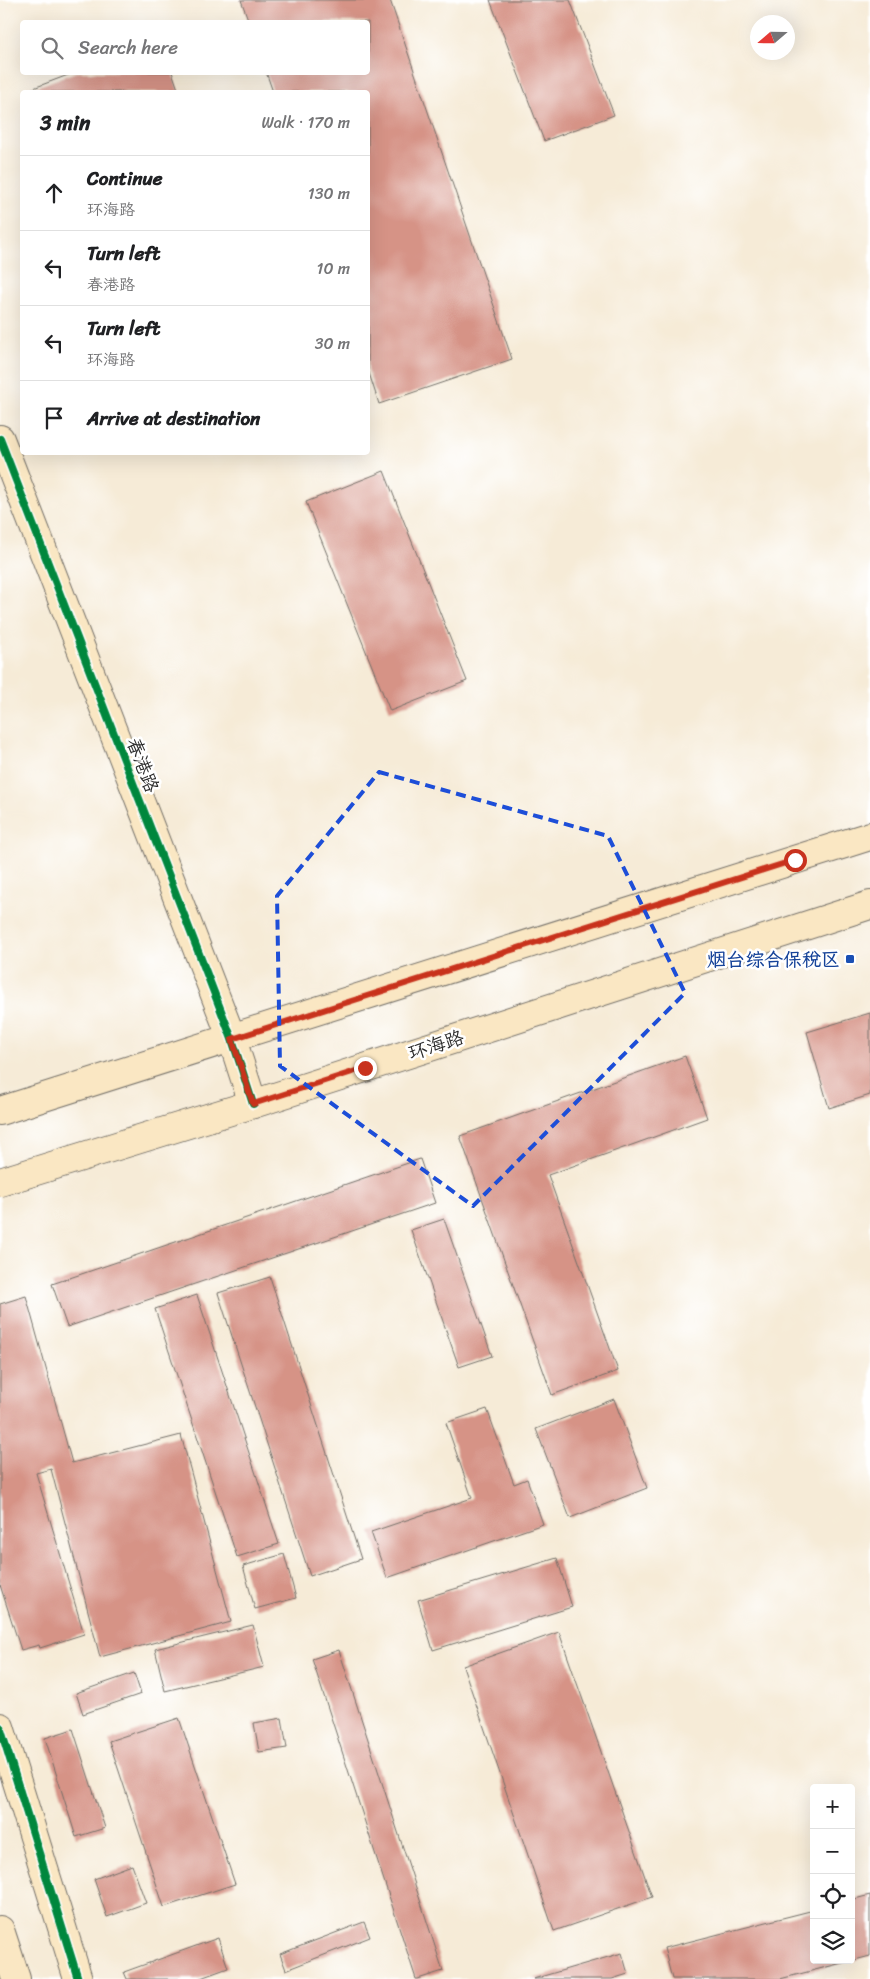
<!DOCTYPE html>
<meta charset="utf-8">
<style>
body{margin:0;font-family:Sriracha,"LXGW WenKai TC",sans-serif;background:#f6f6f6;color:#202124}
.controls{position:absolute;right:15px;bottom:15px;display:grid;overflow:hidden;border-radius:5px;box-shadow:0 5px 20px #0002}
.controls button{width:45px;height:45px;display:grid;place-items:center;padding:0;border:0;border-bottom:1px solid #e0e0e0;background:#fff;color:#202124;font:25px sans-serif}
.compass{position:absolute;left:750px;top:15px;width:45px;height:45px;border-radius:50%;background:#fff;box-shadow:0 5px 20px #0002;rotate:250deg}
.stop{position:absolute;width:15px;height:15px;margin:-11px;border:4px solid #c8321e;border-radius:50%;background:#fff}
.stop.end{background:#c8321e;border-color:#fff;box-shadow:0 1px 5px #0008}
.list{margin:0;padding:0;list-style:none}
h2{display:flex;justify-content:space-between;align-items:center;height:65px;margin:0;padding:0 20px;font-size:21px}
h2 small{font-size:16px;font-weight:400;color:#757577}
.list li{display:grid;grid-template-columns:32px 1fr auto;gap:15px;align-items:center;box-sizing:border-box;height:75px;padding:0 20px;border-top:1px solid #e0e0e0}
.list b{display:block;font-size:19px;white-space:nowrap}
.list p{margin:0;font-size:16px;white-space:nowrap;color:#757577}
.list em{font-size:16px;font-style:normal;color:#757577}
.icon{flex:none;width:28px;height:28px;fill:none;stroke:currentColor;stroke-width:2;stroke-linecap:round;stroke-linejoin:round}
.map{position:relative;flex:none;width:870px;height:1979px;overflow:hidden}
.search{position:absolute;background:#fff;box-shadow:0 5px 20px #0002;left:20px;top:20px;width:350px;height:55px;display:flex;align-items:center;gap:12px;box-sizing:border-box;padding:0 18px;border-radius:5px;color:#757577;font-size:19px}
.panel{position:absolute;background:#fff;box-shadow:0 5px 20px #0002;left:20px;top:90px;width:350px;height:365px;border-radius:5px}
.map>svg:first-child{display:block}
.building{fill:#d69386}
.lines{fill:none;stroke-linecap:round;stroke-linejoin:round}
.secondary-casing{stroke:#726e67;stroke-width:30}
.secondary{stroke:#fae7c3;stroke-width:28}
.cycleway-casing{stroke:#fff;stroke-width:11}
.cycleway{stroke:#00873e;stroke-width:8}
.route{stroke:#c8321e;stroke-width:6}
.marked{fill:none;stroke:#1d4ed8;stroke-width:4;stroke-dasharray:10 6;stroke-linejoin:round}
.transit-dot{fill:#1a4fb4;stroke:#fff;stroke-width:2}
.labels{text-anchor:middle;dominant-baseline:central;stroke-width:5;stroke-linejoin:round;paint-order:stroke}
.street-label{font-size:19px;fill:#2b2b2b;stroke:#fff}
.transit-label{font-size:19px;font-weight:bold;fill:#164399;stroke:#fff;text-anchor:end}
</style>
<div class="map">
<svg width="870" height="1979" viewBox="0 0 870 1979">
<rect width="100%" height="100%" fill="#fff"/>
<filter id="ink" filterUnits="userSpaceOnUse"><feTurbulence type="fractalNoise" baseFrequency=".02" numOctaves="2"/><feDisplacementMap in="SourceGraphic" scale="10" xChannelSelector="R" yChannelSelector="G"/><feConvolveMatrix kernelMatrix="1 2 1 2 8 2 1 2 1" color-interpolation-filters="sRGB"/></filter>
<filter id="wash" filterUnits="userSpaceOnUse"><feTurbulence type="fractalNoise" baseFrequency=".0096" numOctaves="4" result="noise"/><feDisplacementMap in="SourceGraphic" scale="20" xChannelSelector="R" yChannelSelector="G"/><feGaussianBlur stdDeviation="1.12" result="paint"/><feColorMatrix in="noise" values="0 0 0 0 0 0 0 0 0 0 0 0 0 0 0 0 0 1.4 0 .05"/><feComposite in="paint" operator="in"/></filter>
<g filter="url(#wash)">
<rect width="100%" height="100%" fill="#f6ebd7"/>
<g id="blocks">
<g class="building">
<path d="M241,0h149l122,359 -133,45 -11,-34v-278h-95l-7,-20h102v-50h-119z"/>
<path d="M490,0h80l44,115 -70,26z"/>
<path d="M76,72h96l7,20h-146l-2,-3z"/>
<path d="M384,471l83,210 -77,30 -84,-209z"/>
<path d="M870,1013v82l-41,13 -22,-76z"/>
<path d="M685,1056l22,62 -159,57 70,196 -66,24 -92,-259z"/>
<path d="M420,1159l15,44 -368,124 -15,-43z"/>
<path d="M444,1219l48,137 -33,11 -48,-137z"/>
<path d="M270,1277l91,282 -51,17 -92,-283z"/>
<path d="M197,1295l82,249 -42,13 -82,-248z"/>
<path d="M26,1296l46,167 109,-28 50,187 -131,35 -49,-188 -15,4 48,161 -44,14 -1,-3 -18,5 -21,-65v-281z"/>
<path d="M614,1399l33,89 -77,30 -34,-89z"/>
<path d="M487,1409l27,75 13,-5 16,45 -156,54 -16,-46 101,-34 -26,-75z"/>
<path d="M284,1554l12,44 -41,11 -12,-43z"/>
<path d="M557,1558l15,49 -139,43 -15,-50z"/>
<path d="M253,1625l11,42 -99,24 -10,-42z"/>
<path d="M559,1632l93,265 -98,34 -91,-265z"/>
<path d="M339,1650l104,321 -25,8h-2l-104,-320z"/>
<path d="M134,1673l7,21 -58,20 -7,-21z"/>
<path d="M179,1718l56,166 -71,23 -55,-166z"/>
<path d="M282,1718l5,30 -28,4 -5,-29z"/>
<path d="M73,1729l32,99 -29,9 -31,-99z"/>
<path d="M132,1865l14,38 -39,14 -13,-38z"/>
<path d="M870,1895v61l-19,5v-61z"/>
<path d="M814,1910v50l36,1 -70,18h-108l-8,-31z"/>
<path d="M364,1922l6,15 -84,33 -6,-16z"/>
<path d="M218,1938l10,30 -30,11h-71l-3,-7z"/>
<path d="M622,1953l6,21 -16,5h-79z"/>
</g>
</g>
</g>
<g filter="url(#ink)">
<use href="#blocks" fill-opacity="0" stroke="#726e67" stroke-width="1"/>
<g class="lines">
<defs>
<g id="secondary">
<path d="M0,439l232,600 21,65"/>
<path d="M0,1111l870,-275"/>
<path d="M0,1182l253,-78 617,-199"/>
<path d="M0,1727l78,252"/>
<path d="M0,1930l16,49"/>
</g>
</defs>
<use href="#secondary" class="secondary-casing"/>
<use href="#secondary" class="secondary"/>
<defs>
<g id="cycleway">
<path d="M0,439l232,600 21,65"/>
<path d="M0,1727l78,252"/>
</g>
</defs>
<use href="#cycleway" class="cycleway-casing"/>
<use href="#cycleway" class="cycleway"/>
</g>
</g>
<g class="lines" filter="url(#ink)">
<path class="route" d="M365,1068l-112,36 -21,-65 563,-179"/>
</g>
<path class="marked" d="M379,772l229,64 77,157 -212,213 -193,-140 -3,-170z"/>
<rect class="transit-dot" x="845" y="954" width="10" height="10" rx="2.5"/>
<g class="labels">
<g class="street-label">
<text transform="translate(143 765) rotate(69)">春港路</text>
<text transform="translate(436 1045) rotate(-18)">环海路</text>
</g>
<g class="transit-label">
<text x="840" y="959">烟台综合保税区</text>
</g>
</g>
</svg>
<div class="controls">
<button>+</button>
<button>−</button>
<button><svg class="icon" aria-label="locate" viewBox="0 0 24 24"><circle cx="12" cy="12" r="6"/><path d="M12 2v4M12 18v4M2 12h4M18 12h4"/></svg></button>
<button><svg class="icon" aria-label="layers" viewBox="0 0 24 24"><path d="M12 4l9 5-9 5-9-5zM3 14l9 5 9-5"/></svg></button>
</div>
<svg class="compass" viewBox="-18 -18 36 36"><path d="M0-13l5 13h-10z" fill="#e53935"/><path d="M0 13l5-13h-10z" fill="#757577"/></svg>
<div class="stop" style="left:795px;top:860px"></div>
<div class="stop end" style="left:365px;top:1068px"></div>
<div class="search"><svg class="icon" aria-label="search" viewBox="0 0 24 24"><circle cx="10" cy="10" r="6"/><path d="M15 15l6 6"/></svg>Search here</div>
<section class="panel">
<h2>3 min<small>Walk · 170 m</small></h2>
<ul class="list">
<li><svg class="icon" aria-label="ahead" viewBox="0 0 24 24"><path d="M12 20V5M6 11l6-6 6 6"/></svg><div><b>Continue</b><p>环海路</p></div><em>130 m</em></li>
<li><svg class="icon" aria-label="left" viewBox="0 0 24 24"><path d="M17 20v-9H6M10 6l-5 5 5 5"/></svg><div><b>Turn left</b><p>春港路</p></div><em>10 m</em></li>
<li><svg class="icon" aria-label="left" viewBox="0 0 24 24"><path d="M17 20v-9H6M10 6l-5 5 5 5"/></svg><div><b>Turn left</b><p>环海路</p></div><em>30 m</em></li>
<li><svg class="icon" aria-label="arrive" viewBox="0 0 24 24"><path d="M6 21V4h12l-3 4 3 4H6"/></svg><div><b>Arrive at destination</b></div></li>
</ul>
</section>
</div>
